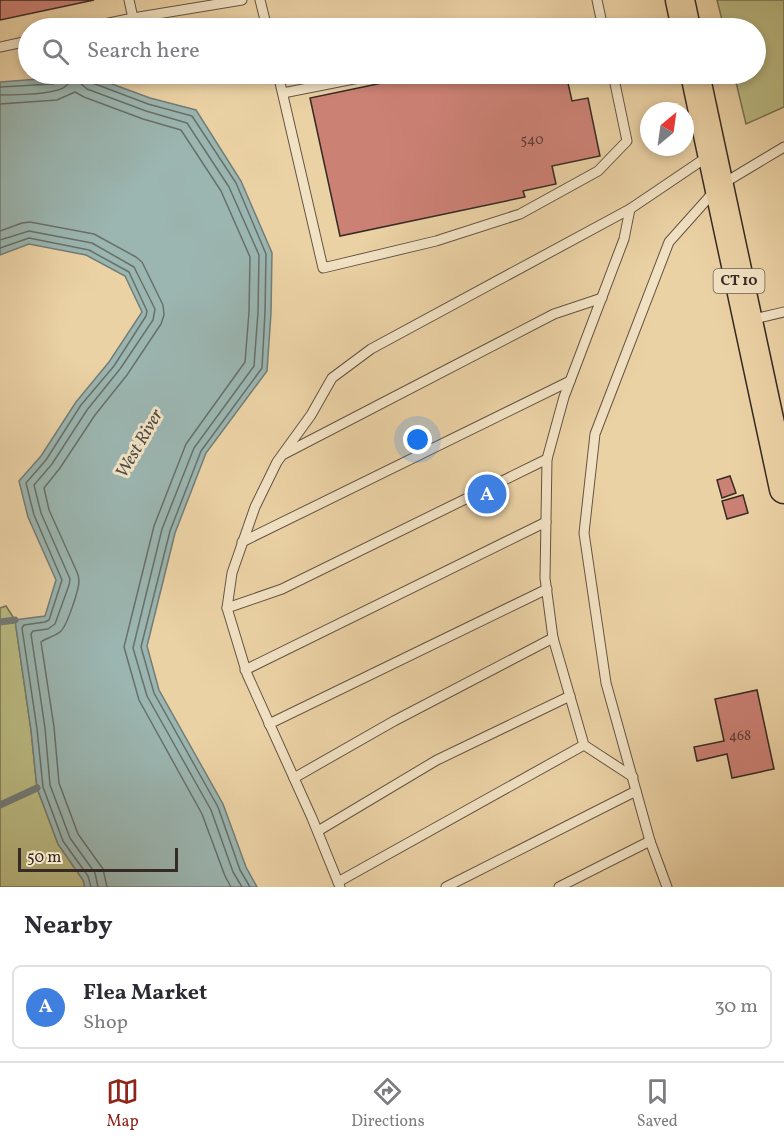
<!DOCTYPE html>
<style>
body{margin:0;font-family:Vollkorn,serif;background:#f7f7f7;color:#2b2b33}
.compass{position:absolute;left:640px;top:102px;width:54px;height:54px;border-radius:50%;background:#fff;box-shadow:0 3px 9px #0003;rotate:29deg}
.scale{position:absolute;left:18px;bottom:15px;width:160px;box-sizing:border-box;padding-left:6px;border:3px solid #362a24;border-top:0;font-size:16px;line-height:21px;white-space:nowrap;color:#362a24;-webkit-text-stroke:4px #f2e2c4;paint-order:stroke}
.you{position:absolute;left:418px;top:440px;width:21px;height:21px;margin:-15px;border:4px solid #fff;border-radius:50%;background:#1a73e8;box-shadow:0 0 0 9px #1a73e833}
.badge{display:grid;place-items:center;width:39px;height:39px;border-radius:50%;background:#8f2418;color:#fff;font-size:20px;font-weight:700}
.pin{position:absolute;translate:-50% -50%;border:3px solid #fff;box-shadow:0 2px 6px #0006}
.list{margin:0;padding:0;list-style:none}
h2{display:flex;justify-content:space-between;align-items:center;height:78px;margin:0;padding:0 24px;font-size:26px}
h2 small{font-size:20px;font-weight:400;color:#7c7c81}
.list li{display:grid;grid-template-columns:39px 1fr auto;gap:18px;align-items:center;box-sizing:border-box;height:84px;margin:0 12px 12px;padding:0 12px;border:2px solid #e1e1e2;border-radius:9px}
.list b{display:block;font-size:22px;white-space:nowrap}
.list p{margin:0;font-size:20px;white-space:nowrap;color:#7c7c81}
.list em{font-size:20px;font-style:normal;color:#7c7c81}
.icon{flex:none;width:33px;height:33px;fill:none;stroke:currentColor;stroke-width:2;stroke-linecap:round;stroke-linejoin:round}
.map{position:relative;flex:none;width:784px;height:887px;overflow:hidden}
.search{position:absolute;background:#fff;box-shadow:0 3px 9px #0003;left:18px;right:18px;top:18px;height:66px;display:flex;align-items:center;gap:15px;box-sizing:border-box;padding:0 21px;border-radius:33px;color:#7c7c81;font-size:22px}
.sheet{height:174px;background:#fff}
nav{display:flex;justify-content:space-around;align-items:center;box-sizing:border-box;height:84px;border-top:2px solid #e1e1e2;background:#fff;font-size:16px;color:#7c7c81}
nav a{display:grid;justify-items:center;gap:3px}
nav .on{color:#8f2418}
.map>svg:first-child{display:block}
.green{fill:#bbbb83;stroke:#787254;stroke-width:1.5}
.water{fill:#9bb5b0;stroke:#737d78;stroke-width:1.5}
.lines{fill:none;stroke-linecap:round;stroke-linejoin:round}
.shore{stroke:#68706a;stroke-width:1.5}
.stream{stroke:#737d78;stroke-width:7}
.building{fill:#cc8175;stroke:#362a24;stroke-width:1.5}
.service-casing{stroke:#635444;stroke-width:11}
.primary-casing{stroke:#362a24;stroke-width:31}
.service{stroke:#f2e2c4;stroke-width:9}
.primary{stroke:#ebd2a5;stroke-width:28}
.labels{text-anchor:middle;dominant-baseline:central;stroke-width:6;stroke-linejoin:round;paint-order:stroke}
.number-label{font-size:14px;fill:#5c4038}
.shield{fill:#f2e2c4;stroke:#6e6154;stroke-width:1.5}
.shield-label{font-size:15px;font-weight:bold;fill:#362a24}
.water-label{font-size:18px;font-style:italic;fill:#4f4d47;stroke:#f2e2c4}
</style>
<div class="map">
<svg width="784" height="887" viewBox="0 0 784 887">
<rect width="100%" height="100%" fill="#ebd2a5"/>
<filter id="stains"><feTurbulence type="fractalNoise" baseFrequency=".00333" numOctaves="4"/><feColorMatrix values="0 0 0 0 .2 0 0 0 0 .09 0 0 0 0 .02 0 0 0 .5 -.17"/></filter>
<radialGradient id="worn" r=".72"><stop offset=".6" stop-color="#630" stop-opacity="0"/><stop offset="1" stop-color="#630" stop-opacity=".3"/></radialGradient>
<g class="green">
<path d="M717,0h67v107l-38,17 -12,-50h22v-46h-32z"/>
<path d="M6,606l9,14 16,110 6,58 21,56 25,36 2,7h-85v-279z"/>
</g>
<path class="water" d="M63,74h22l65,24 46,12 45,71 31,72 -1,60 -4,58 -61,82 -31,80 -28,113 12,44 64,114 23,63 11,20h-172l-2,-7 -25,-36 -21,-56 -6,-58 -16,-110 30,-4 11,-36 -28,-63 -9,-36 22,-25 35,-54 33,-40 33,-50 -17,-36 -39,-21 -57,-11 -29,11v-173l52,-4z"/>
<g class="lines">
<g class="shore">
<path d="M78,74l2,9 7,6 59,22 41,12 42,64 30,68 -1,57 -4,54 -60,82 -32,81 -29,119 14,48 64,114 22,62 9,15"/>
<path d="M86,74v4l4,4 58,22 44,12 44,67 30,71 -1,58 -3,56 -61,83 -31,80 -29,116 13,46 64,114 22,63 10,17"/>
<path d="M0,87l53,-3 9,-4 1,-6"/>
<path d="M0,95c14,0 56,0 66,-9 4,-3 5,-7 5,-12"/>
<path d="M0,104l57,-4 18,-8 9,5 59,22 38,11 40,61 29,66 -1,55 -4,50 -59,82 -32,82 -30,121 15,53 63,114 23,62 6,11"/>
<path d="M0,231l22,-8 8,-1 64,12 42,23 6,5 21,43 1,10 -3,9 -34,51 -32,40 -35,53 -16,20 5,22 28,62c1,4 2,5 2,9 0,9 -12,44 -18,50 -6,6 -14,6 -20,11l13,85 5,56 19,51 25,35 4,18"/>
<path d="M0,240l29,-9 63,12 42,24 21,42 -2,11 -33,49 -33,41 -35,54 -18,21 7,28 29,66 -1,6 -14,39 -7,5 -15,2 -2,3 14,94 5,57 20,53 25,35 3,14"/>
<path d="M0,248l29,-10 60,12 40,22 18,39 -1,5 -32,50 -33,39 -35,55 -20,23 8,32 28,65 -13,40 -4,2 -21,3 -2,3 15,101 6,58 20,54 25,35 3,11"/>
</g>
<g class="stream">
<path d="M0,622l15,-2"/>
<path d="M0,805l37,-17"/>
</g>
</g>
<g class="building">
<path d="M0,0h94l-94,20z"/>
<path d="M425,74h141l6,27 16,-3 12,58 -48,10 4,18 -33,7 2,6 -185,39 -30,-138z"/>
<path d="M730,476l6,17 -14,5 -5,-18z"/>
<path d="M743,495l5,18 -21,6 -5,-18z"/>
<path d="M757,690l17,79 -42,9 -5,-24 -30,7 -3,-14 30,-6 -9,-42z"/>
</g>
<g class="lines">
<defs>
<g id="service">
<path d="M129,0l4,18"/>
<path d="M260,0l7,28"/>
<path d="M597,0l6,28"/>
<path d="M85,28l48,-10 109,-18"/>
<path d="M0,47l28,-6"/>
<path d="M278,74l45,194 113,-27 84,-27 78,-43 29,-30 -14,-67"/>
<path d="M283,93l96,-19"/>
<path d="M630,209l-6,30 -60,158 -17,62 -2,119 8,60 31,107 49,32"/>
<path d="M750,320l34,-8"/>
<path d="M284,454l270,-140 48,-16"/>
<path d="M242,542l328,-161"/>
<path d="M227,608l55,-19 265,-130"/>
<path d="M245,670l301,-148"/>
<path d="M269,724l278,-135"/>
<path d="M294,778l100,-57 159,-83"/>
<path d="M318,831l119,-71 133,-64"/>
<path d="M338,882l246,-137"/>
<path d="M340,887l-28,-69 -65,-144 -20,-66 5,-35 23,-66 22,-45 34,-47 21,-37 39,-29 259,-140 77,-52"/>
<path d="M446,887l190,-96"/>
<path d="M559,887l91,-46"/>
<path d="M667,887l-17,-46 -44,-158 -22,-150 11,-99 74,-192 50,-56 65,-39"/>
</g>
<g id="primary">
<path d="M680,0l6,28"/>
<path d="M695,74l89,415"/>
</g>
</defs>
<use href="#service" class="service-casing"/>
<use href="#primary" class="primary-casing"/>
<use href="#service" class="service"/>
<use href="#primary" class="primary"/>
</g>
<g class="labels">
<g class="number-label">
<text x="532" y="140">540</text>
<text x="740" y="736">468</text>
</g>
<rect class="shield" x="713.5" y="269" width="51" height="24" rx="4.5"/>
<g class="shield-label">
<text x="739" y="281">CT 10</text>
</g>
<g class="water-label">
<text transform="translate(140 444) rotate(-60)">West River</text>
</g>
</g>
<rect width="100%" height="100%" filter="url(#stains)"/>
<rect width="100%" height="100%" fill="url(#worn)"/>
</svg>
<svg class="compass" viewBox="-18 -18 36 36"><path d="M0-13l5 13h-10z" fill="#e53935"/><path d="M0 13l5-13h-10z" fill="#7c7c81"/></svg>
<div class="scale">50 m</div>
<div class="you"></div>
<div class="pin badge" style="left:487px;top:494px;background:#3f7fe0">A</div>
<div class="search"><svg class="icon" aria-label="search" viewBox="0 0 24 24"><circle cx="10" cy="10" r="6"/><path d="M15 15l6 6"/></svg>Search here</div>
</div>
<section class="sheet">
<h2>Nearby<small></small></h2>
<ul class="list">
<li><span class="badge" style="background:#3f7fe0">A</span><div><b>Flea Market</b><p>Shop</p></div><em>30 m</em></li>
</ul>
</section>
<nav>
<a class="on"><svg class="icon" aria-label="map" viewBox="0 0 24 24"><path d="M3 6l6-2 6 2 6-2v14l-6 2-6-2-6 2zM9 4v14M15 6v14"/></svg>Map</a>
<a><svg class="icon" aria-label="directions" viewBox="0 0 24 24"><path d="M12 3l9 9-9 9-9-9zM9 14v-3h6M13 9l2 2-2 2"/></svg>Directions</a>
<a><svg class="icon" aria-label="saved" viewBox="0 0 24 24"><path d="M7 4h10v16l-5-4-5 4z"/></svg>Saved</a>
</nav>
